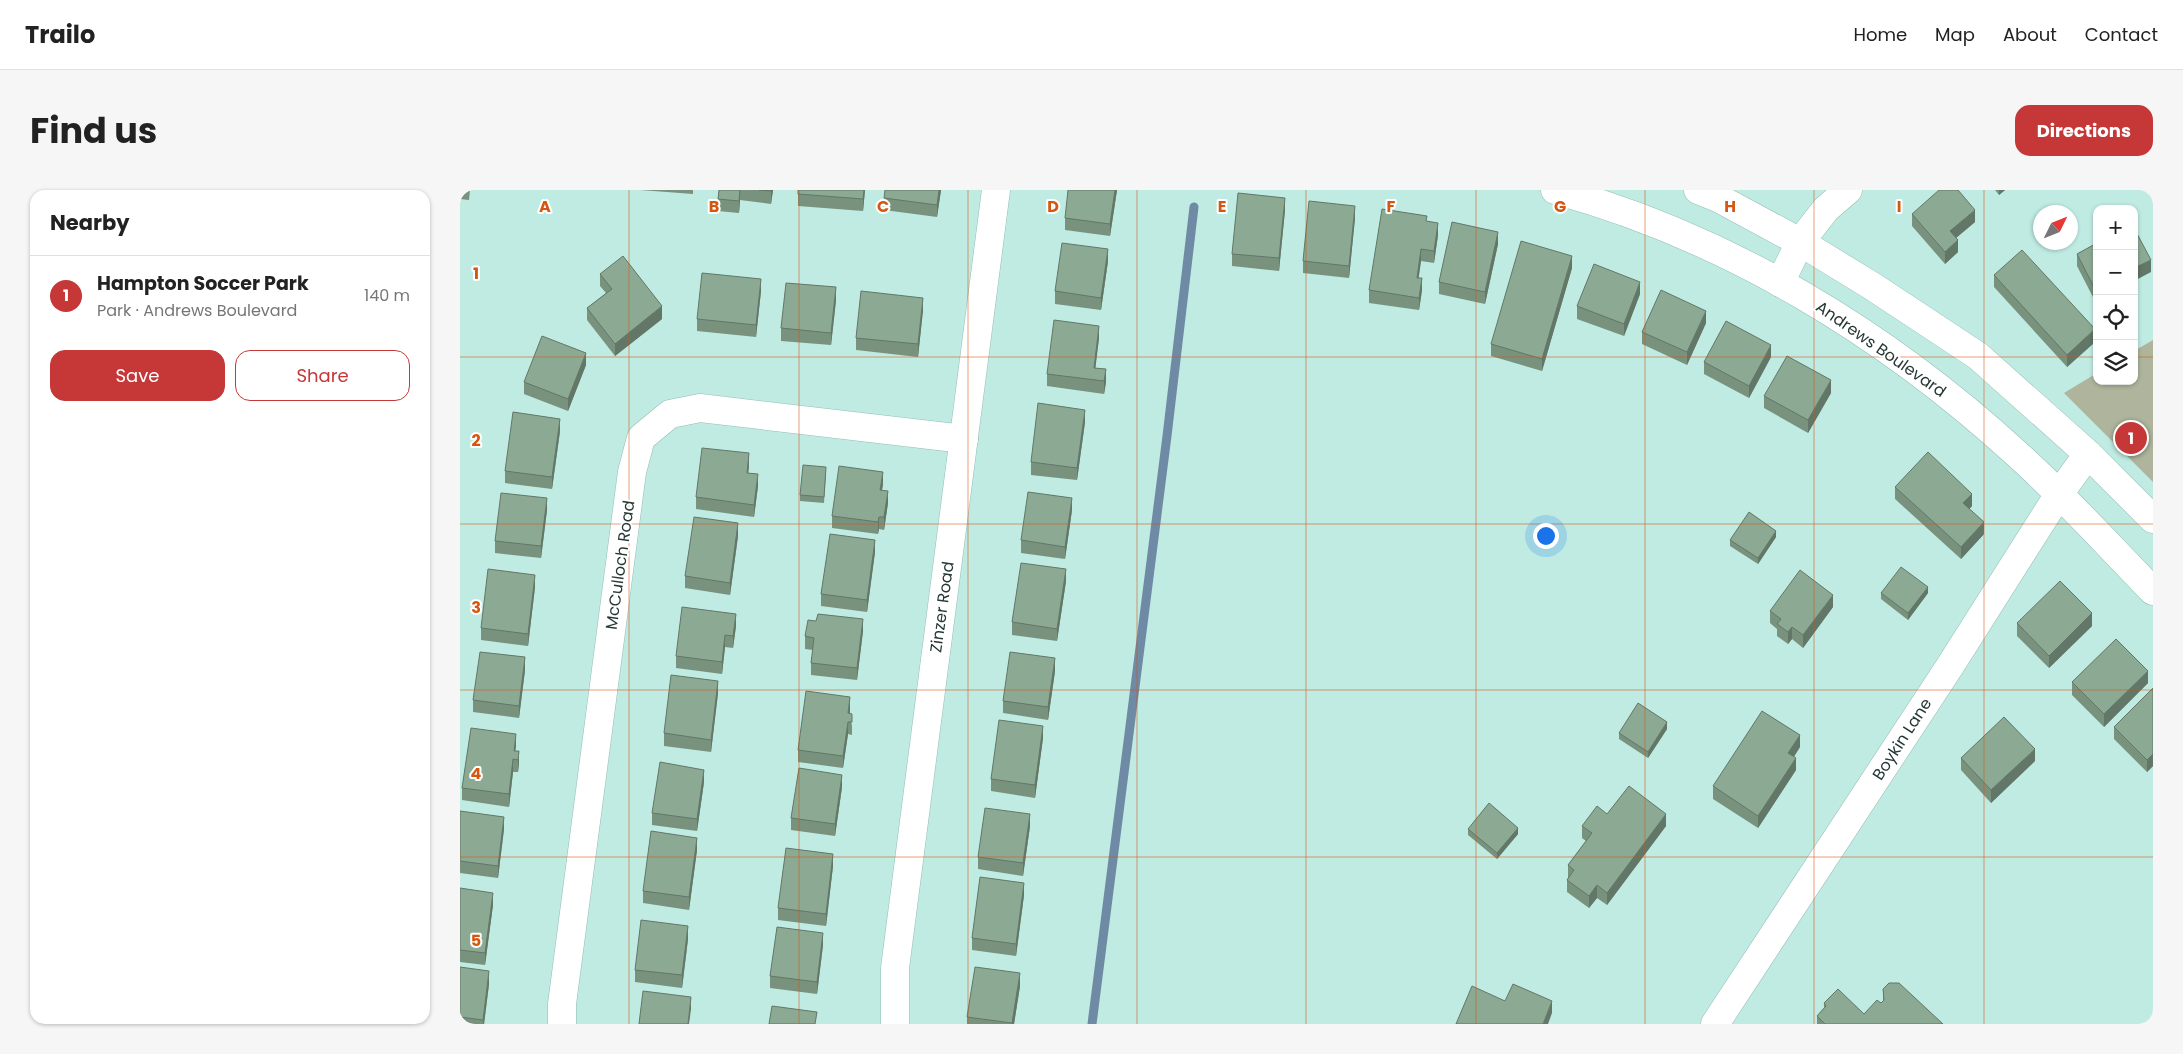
<!DOCTYPE html>
<meta charset="utf-8">
<style>
body{margin:0;font-family:Poppins,sans-serif;background:#f6f6f6;color:#222}
.controls{position:absolute;right:15px;top:15px;display:grid;overflow:hidden;border-radius:10px;box-shadow:0 1px 4px #0004}
.controls button{width:45px;height:45px;display:grid;place-items:center;padding:0;border:0;border-bottom:1px solid #e0e0e0;background:#fff;color:#222;font:25px sans-serif}
.compass{position:absolute;left:1573px;top:15px;width:45px;height:45px;border-radius:50%;background:#fff;box-shadow:0 1px 4px #0004;rotate:47deg}
.you{position:absolute;left:1085px;top:345px;width:18px;height:18px;margin:-12px;border:4px solid #fff;border-radius:50%;background:#1a73e8;box-shadow:0 0 0 8px #1a73e833}
.badge{display:grid;place-items:center;width:32px;height:32px;border-radius:50%;background:#c63737;color:#fff;font-size:16px;font-weight:700}
.pin{position:absolute;translate:-50% -50%;border:2px solid #fff;box-shadow:0 1px 5px #0006}
.list{margin:0;padding:0;list-style:none}
h2{display:flex;justify-content:space-between;align-items:center;height:65px;margin:0;padding:0 20px;font-size:21px}
h2 small{font-size:16px;font-weight:400;color:#767676}
.list li{display:grid;grid-template-columns:32px 1fr auto;gap:15px;align-items:center;box-sizing:border-box;height:80px;padding:0 20px;border-top:1px solid #e0e0e0}
.list b{display:block;font-size:19px;white-space:nowrap}
.list p{margin:0;font-size:16px;white-space:nowrap;color:#767676}
.list em{font-size:16px;font-style:normal;color:#767676}
.actions{display:flex;gap:10px;padding:15px 20px}
.actions a{flex:1;padding:11px 0;border:1px solid #c63737;border-radius:15px;text-align:center;font-size:18px;color:#c63737}
.actions .main{background:#c63737;color:#fff}
.icon{flex:none;width:28px;height:28px;fill:none;stroke:currentColor;stroke-width:2;stroke-linecap:round;stroke-linejoin:round}
.map{position:relative;flex:none;width:1693px;height:834px;overflow:hidden;border-radius:15px}
header{display:flex;align-items:center;gap:30px;box-sizing:border-box;height:70px;padding:0 25px;background:#fff;border-bottom:1px solid #e0e0e0}
header strong{font-size:24px}
nav{display:flex;gap:28px;margin-inline-start:auto;font-size:18px}
.intro{display:flex;align-items:center;justify-content:space-between;box-sizing:border-box;height:120px;padding:0 30px}
h1{margin:0;font-size:35px}
.button{padding:12px 22px;border-radius:15px;background:#c63737;color:#fff;font-size:18px;font-weight:700}
main{display:flex;gap:30px;padding:0 30px}
aside{flex:1;background:#fff;border-radius:15px;box-shadow:0 1px 4px #0004}
.map>svg:first-child{display:block}
.green{fill:#aeb59c}
.lines{fill:none;stroke-linecap:round;stroke-linejoin:round}
.stream{stroke:#6e8aa4;stroke-width:9}
.minor-casing{stroke:#93beb6;stroke-width:29}
.minor{stroke:#fff;stroke-width:28}
.wall{fill:#78927e}
.shaded-wall{fill:#627767}
.building{fill:#8caa93;stroke:#627767}
.grid{fill:none;stroke:#d55610;stroke-width:1;stroke-opacity:0.55}
.labels{text-anchor:middle;dominant-baseline:central;stroke-width:4;stroke-linejoin:round;paint-order:stroke}
.street-label{font-size:16px;fill:#263835;stroke:#fff}
.grid-label{font-size:16px;text-anchor:middle;font-weight:bold;fill:#d55610;stroke:#fff;stroke-width:4;stroke-linejoin:round;paint-order:stroke}
</style>
<header>
<strong>Trailo</strong>
<nav><a>Home</a><a>Map</a><a>About</a><a>Contact</a></nav>
</header>
<div class="intro"><h1>Find us</h1><a class="button">Directions</a></div>
<main>
<aside>
<h2>Nearby<small></small></h2>
<ul class="list">
<li><span class="badge">1</span><div><b>Hampton Soccer Park</b><p>Park · Andrews Boulevard</p></div><em>140 m</em></li>
</ul>
<div class="actions"><a class="main">Save</a><a>Share</a></div>
</aside>
<div class="map">
<svg width="1693" height="834" viewBox="0 0 1693 834">
<rect width="100%" height="100%" fill="#bfebe3"/>
<path class="green" d="M1693,150v142l-89,-89 33,-20v8h37v-30z"/>
<g class="lines">
<path class="stream" d="M632,834l75,-588 27,-229"/>
<defs>
<g id="minor">
<path d="M1095,0c172,47 331,144 462,264 48,43 91,91 136,137"/>
<path d="M1238,0l20,8 82,44 72,44 106,70 110,98 65,65"/>
<path d="M1320,93l20,-41 26,-33 22,-19"/>
<path d="M102,834v-20l70,-532 9,-34 29,-24 30,-6 264,31"/>
<path d="M435,834v-56l101,-778"/>
<path d="M1255,834l235,-358 109,-172 29,-40"/>
</g>
</defs>
<use href="#minor" class="minor-casing"/>
<use href="#minor" class="minor"/>
</g>
<g class="wall">
<path d="M0,0h10l-1,10 -9,-1z"/>
<path d="M180,0h53v4z"/>
<path d="M259,0h54l-2,14 -31,-4 -1,13 -21,-2z"/>
<path d="M338,0h67l-2,21 -65,-5z"/>
<path d="M425,0h56l-4,27 -53,-7z"/>
<path d="M657,0l-7,46 -45,-6v-12z"/>
<path d="M1535,0h10l-6,5z"/>
<path d="M825,20l-6,61 -47,-5v-12z"/>
<path d="M1452,24l63,8 -19,16 2,14 -13,12 -33,-38z"/>
<path d="M895,28l-6,60 -46,-5v-12z"/>
<path d="M967,32l11,13 -4,28 -13,-2 -3,17 4,12 -3,20 -50,-7v-13z"/>
<path d="M1637,53l-2,58 -18,-35v-12z"/>
<path d="M1038,54l-13,60 -46,-10v-12z"/>
<path d="M648,71l-7,49 -46,-6v-13z"/>
<path d="M1112,78l-30,103 -51,-15v-12z"/>
<path d="M140,84l62,45 -47,37 -28,-36v-12l19,-15 -6,-7z"/>
<path d="M1534,85l101,67 -28,25 -73,-80z"/>
<path d="M301,101l-5,46 -59,-6v-12z"/>
<path d="M1180,104l-16,42 -47,-17v-13z"/>
<path d="M376,110l-5,45 -50,-4v-13z"/>
<path d="M463,120l-5,47 -62,-7v-12z"/>
<path d="M1246,133l-19,42 -45,-21v-12z"/>
<path d="M639,148l-4,30 11,14 -2,12 -57,-8v-12z"/>
<path d="M1311,167l-22,41 -45,-24v-12z"/>
<path d="M126,175l-18,46 -44,-17v-12z"/>
<path d="M1371,203l-23,40 -44,-25v-12z"/>
<path d="M625,232l-8,58 -46,-5v-13z"/>
<path d="M100,241l-8,58 -47,-6v-12z"/>
<path d="M289,276l-1,7 10,13 -4,31 -58,-8v-12z"/>
<path d="M366,283l-2,30 -24,-2v-6z"/>
<path d="M423,294l-1,6 6,13 -4,27 -5,-1 -1,5 -46,-6v-12z"/>
<path d="M1435,297l77,19 -3,3 15,25 -23,25 -66,-60z"/>
<path d="M87,320l-6,48 -46,-5v-12z"/>
<path d="M612,320l-7,49 -44,-6v-13z"/>
<path d="M278,346l-8,59 -45,-7v-12z"/>
<path d="M1316,347l-18,27 -28,-18v-6z"/>
<path d="M415,362l-8,60 -46,-6v-12z"/>
<path d="M606,391l-9,60 -45,-6v-13z"/>
<path d="M75,397l-7,59 -47,-6v-12z"/>
<path d="M1421,403h47l-20,27 -27,-21z"/>
<path d="M1373,417l-30,41 -11,-9 -4,5 -11,-8v-7l-7,-6v-12z"/>
<path d="M1557,433l75,3 -43,42 -32,-32z"/>
<path d="M276,436l-3,22 -8,-1 -3,27 -46,-6v-12z"/>
<path d="M403,441l-6,49 -46,-5v-12l2,-13 -8,-1v-13z"/>
<path d="M65,480l-6,48 -46,-6v-12z"/>
<path d="M595,481l-7,49 -45,-7v-12z"/>
<path d="M1612,492l76,1 -44,44 -32,-32z"/>
<path d="M1693,498v78l-6,6 -33,-33v-12z"/>
<path d="M258,503l-7,59 -47,-6v-13z"/>
<path d="M390,519v4l2,13v9l-4,-1 -5,34 -45,-6v-12z"/>
<path d="M1207,539l-19,29 -29,-19v-6z"/>
<path d="M583,548l-8,60 -44,-7v-12z"/>
<path d="M56,556l-1,5 4,12 -1,9h-5l-4,35 -47,-7v-12z"/>
<path d="M1340,557l-6,10 2,13 -38,58 -45,-29v-13z"/>
<path d="M1501,568l74,3 -44,42 -30,-33z"/>
<path d="M244,592l-7,49 -45,-6v-12z"/>
<path d="M382,597l-7,49 -44,-6v-12z"/>
<path d="M0,621l44,18 -6,49 -38,-5z"/>
<path d="M1147,624l59,12 -59,79 -10,-7 -8,10 -22,-16v-12l1,-2v-13l18,-24 -4,-3v-12z"/>
<path d="M570,636l-7,50 -45,-7v-12z"/>
<path d="M1008,639l50,5 -21,25 -29,-24z"/>
<path d="M237,660l-8,60 -46,-7v-12z"/>
<path d="M373,676l-7,60 -48,-6v-12z"/>
<path d="M0,698l33,17 -8,60 -25,-3z"/>
<path d="M564,705l-8,61 -44,-6v-12z"/>
<path d="M228,749l-6,49 -47,-6v-12z"/>
<path d="M363,755l-6,49 -47,-6v-12z"/>
<path d="M0,777l29,17 -5,40h-24z"/>
<path d="M560,796l-6,38h-47v-7z"/>
<path d="M1423,799l60,35h-126v-8l7,-8v-5l40,11 19,-12z"/>
</g>
<g class="shaded-wall">
<path d="M280,0v10l-1,13v-12z"/>
<path d="M311,0h2l-2,14z"/>
<path d="M404,0h1l-2,21v-12z"/>
<path d="M479,0h2l-4,27v-12z"/>
<path d="M655,0h2l-7,46v-12z"/>
<path d="M1539,0h6l-6,5z"/>
<path d="M825,8v12l-6,61v-13z"/>
<path d="M895,16v12l-6,60v-12z"/>
<path d="M1515,20v12l-25,21v-12z"/>
<path d="M978,33v12l-4,28v-12z"/>
<path d="M1038,42v12l-13,60v-12z"/>
<path d="M1498,50v12l-13,12v-12z"/>
<path d="M648,59v12l-7,49v-12z"/>
<path d="M961,59v12l-4,29v-12z"/>
<path d="M1112,66v12l-30,103v-12z"/>
<path d="M1691,70v12l-17,9v-13z"/>
<path d="M962,88v12l-3,20v-12z"/>
<path d="M301,89v12l-5,46v-12z"/>
<path d="M1180,92v12l-16,42v-12z"/>
<path d="M376,97v13l-5,45v-12z"/>
<path d="M1637,98v12l-2,1v-12z"/>
<path d="M463,108v12l-5,47v-13z"/>
<path d="M202,116v13l-47,37v-12z"/>
<path d="M1246,121v12l-19,42v-13z"/>
<path d="M639,136v12l-5,42v-12z"/>
<path d="M1635,139v13l-28,25v-12z"/>
<path d="M1311,155v12l-22,41v-12z"/>
<path d="M126,163v12l-18,46v-12z"/>
<path d="M646,179v13l-2,12v-13z"/>
<path d="M1371,190v13l-23,40v-13z"/>
<path d="M625,220v12l-8,58v-12z"/>
<path d="M100,229v12l-8,58v-12z"/>
<path d="M289,263v13l-2,19v-12z"/>
<path d="M423,282v12l-3,18v-12z"/>
<path d="M298,284v12l-4,31v-12z"/>
<path d="M428,301v12l-4,27v-13z"/>
<path d="M1512,304v12l-9,10v-13z"/>
<path d="M87,308v12l-6,48v-12z"/>
<path d="M612,308v12l-7,49v-12z"/>
<path d="M419,327v12l-1,5v-12z"/>
<path d="M1524,332v12l-23,25v-12z"/>
<path d="M278,333v13l-8,59v-12z"/>
<path d="M1316,341v6l-18,27v-6z"/>
<path d="M415,350v12l-8,60v-12z"/>
<path d="M606,379v12l-9,60v-12z"/>
<path d="M75,385v12l-7,59v-12z"/>
<path d="M1468,397v6l-20,27v-7z"/>
<path d="M1373,405v12l-30,41v-13z"/>
<path d="M1632,423v13l-43,42v-12z"/>
<path d="M276,424v12l-3,22v-12z"/>
<path d="M403,429v12l-6,49v-12z"/>
<path d="M1332,437v12l-4,5v-12z"/>
<path d="M265,445v12l-3,27v-12z"/>
<path d="M65,467v13l-6,48v-12z"/>
<path d="M595,468v13l-7,49v-13z"/>
<path d="M1688,481v12l-44,44v-13z"/>
<path d="M258,491v12l-7,59v-12z"/>
<path d="M390,507v12l-1,13 -1,-9z"/>
<path d="M388,532v12l-5,34v-12z"/>
<path d="M1207,532v7l-19,29v-6z"/>
<path d="M583,536v12l-8,60v-13z"/>
<path d="M56,544v12l-2,14v-9z"/>
<path d="M1340,545v12l-12,18v-12z"/>
<path d="M1575,559v12l-44,42v-13z"/>
<path d="M59,561v12l-1,9v-12z"/>
<path d="M1693,564v12l-6,6v-12z"/>
<path d="M1336,568v12l-38,58v-12z"/>
<path d="M53,569v13l-4,35v-13z"/>
<path d="M244,580v12l-7,49v-12z"/>
<path d="M382,585v12l-7,49v-12z"/>
<path d="M570,624v12l-7,50v-13z"/>
<path d="M1206,624v12l-59,79v-12z"/>
<path d="M44,627v12l-6,49v-12z"/>
<path d="M1058,638v6l-21,25v-6z"/>
<path d="M237,648v12l-8,60v-13z"/>
<path d="M373,664v12l-7,60v-12z"/>
<path d="M564,693v12l-8,61v-12z"/>
<path d="M1137,695v13l-8,10v-12z"/>
<path d="M33,703v12l-8,60v-12z"/>
<path d="M228,736v13l-6,49v-13z"/>
<path d="M363,743v12l-6,49v-12z"/>
<path d="M29,781v13l-5,40h-1z"/>
<path d="M560,783v13l-6,38h-2z"/>
<path d="M231,807v12l-2,15h-1z"/>
<path d="M1092,811v12l-4,11h-5z"/>
</g>
<g class="building">
<path d="M259,0h21l-1,11 -21,-2z"/>
<path d="M299,0h12v1z"/>
<path d="M338,0h66l-1,9 -65,-5z"/>
<path d="M425,0h54l-2,15 -53,-7z"/>
<path d="M608,0h47l-5,34 -45,-6z"/>
<path d="M1479,0h19l17,20 -25,21 8,9 -13,12 -33,-38z"/>
<path d="M778,3l47,5 -6,60 -47,-4z"/>
<path d="M849,11l46,5 -6,60 -46,-5z"/>
<path d="M922,19l45,7 -1,5 12,2 -4,28 -13,-2 -4,29h5l-3,20 -50,-8z"/>
<path d="M992,32l46,10 -13,60 -46,-10z"/>
<path d="M1674,38l17,32 -17,8z"/>
<path d="M1061,51l51,15 -30,103 -51,-15z"/>
<path d="M602,53l46,6 -7,49 -46,-7z"/>
<path d="M1637,53v45l-2,1 -18,-35z"/>
<path d="M1562,60l73,79 -28,26 -73,-80z"/>
<path d="M163,66l39,50 -47,38 -28,-36 25,-19 -12,-15z"/>
<path d="M1134,74l46,18 -16,42 -47,-18z"/>
<path d="M242,83l59,6 -5,46 -59,-6z"/>
<path d="M326,93l50,4 -5,46 -50,-5z"/>
<path d="M1201,100l45,21 -19,41 -45,-20z"/>
<path d="M401,101l62,7 -5,46 -62,-6z"/>
<path d="M594,130l45,6 -5,42 12,1 -2,12 -57,-7z"/>
<path d="M1266,131l45,24 -22,41 -45,-24z"/>
<path d="M82,146l44,17 -18,46 -44,-17z"/>
<path d="M1327,166l44,24 -23,40 -44,-24z"/>
<path d="M578,213l47,7 -8,58 -46,-6z"/>
<path d="M53,222l47,7 -8,58 -47,-6z"/>
<path d="M242,258l47,5 -2,20 11,1 -4,31 -58,-8z"/>
<path d="M1468,262l44,42 -9,9 21,19 -23,25 -66,-60z"/>
<path d="M343,275l23,2 -2,30 -24,-2z"/>
<path d="M379,276l44,6 -3,18 8,1 -4,26h-5l-1,5 -46,-6z"/>
<path d="M568,302l44,6 -7,49 -44,-7z"/>
<path d="M41,303l46,5 -6,48 -46,-5z"/>
<path d="M1289,322l27,19 -18,27 -28,-18z"/>
<path d="M234,327l44,6 -8,60 -45,-7z"/>
<path d="M370,344l45,6 -8,60 -46,-6z"/>
<path d="M561,373l45,6 -9,60 -45,-7z"/>
<path d="M1441,377l27,20 -20,26 -27,-20z"/>
<path d="M28,379l47,6 -7,59 -47,-6z"/>
<path d="M1340,380l33,25 -30,40 -11,-8 -4,5 -11,-8 4,-5 -11,-8z"/>
<path d="M1600,391l32,32 -43,43 -32,-33z"/>
<path d="M222,417l54,7 -3,22 -8,-1 -3,27 -46,-6z"/>
<path d="M358,424l45,5 -6,49 -46,-5 3,-25 -9,-2 3,-16 8,1z"/>
<path d="M1656,449l32,32 -44,43 -32,-32z"/>
<path d="M20,462l45,5 -6,49 -46,-6z"/>
<path d="M550,462l45,6 -7,49 -45,-6z"/>
<path d="M211,485l47,6 -7,59 -47,-7z"/>
<path d="M1693,498v66l-6,6 -33,-33z"/>
<path d="M346,501l44,6 -2,16 4,1v8h-4l-5,34 -45,-6z"/>
<path d="M1178,513l29,19 -19,30 -29,-19z"/>
<path d="M1302,521l38,24 -12,18 8,5 -38,58 -45,-30z"/>
<path d="M1544,527l31,32 -44,41 -30,-32z"/>
<path d="M539,530l44,6 -8,59 -44,-6z"/>
<path d="M11,538l45,6 -2,17h5l-1,9 -5,-1 -4,35 -47,-6z"/>
<path d="M200,572l44,8 -7,49 -45,-6z"/>
<path d="M339,578l43,7 -7,49 -44,-6z"/>
<path d="M1169,596l37,28 -59,79 -10,-8 -8,11 -22,-16 7,-10 -6,-5 24,-32 -10,-7 15,-20 10,8z"/>
<path d="M1029,613l29,25 -21,25 -29,-24z"/>
<path d="M525,618l45,6 -7,49 -45,-6z"/>
<path d="M0,621l44,6 -6,49 -38,-5z"/>
<path d="M191,641l46,7 -8,59 -46,-6z"/>
<path d="M326,658l47,6 -7,60 -48,-6z"/>
<path d="M520,687l44,6 -8,61 -44,-6z"/>
<path d="M0,698l33,5 -8,60 -25,-3z"/>
<path d="M181,730l47,6 -6,49 -47,-5z"/>
<path d="M317,737l46,6 -6,49 -47,-6z"/>
<path d="M0,777l29,4 -6,49 -23,-3z"/>
<path d="M515,777l45,6 -8,50 -45,-6z"/>
<path d="M1429,793h10l44,41h-118l-8,-8 9,-10 -2,-3 14,-14 26,25 13,-14 4,3 3,-3 -1,-11z"/>
<path d="M1053,794l39,17 -9,23h-87l16,-38 33,15z"/>
<path d="M183,801l48,6 -3,27h-49z"/>
<path d="M312,816l45,6 -2,12h-46z"/>
</g>
<path class="grid" d="M169,0v834M339,0v834M508,0v834M677,0v834M846,0v834M1016,0v834M1185,0v834M1354,0v834M1524,0v834M0,167h1637M1674,167h19M0,334h1693M0,500h1693M0,667h1693"/>
<g class="labels">
<g class="street-label">
<text transform="translate(1421 159) rotate(35)">Andrews Boulevard</text>
<text transform="translate(160 375) rotate(-82)">McCulloch Road</text>
<text transform="translate(482 417) rotate(-82)">Zinzer Road</text>
<text transform="translate(1442 549) rotate(-57)">Boykin Lane</text>
</g>
</g>
<g class="grid-label">
<text x="85" y="22">A</text>
<text x="254" y="22">B</text>
<text x="423" y="22">C</text>
<text x="593" y="22">D</text>
<text x="762" y="22">E</text>
<text x="931" y="22">F</text>
<text x="1100" y="22">G</text>
<text x="1270" y="22">H</text>
<text x="1439" y="22">I</text>
<text x="16" y="89">1</text>
<text x="16" y="256">2</text>
<text x="16" y="423">3</text>
<text x="16" y="589">4</text>
<text x="16" y="756">5</text>
</g>
</svg>
<div class="controls">
<button>+</button>
<button>−</button>
<button><svg class="icon" aria-label="locate" viewBox="0 0 24 24"><circle cx="12" cy="12" r="6"/><path d="M12 2v4M12 18v4M2 12h4M18 12h4"/></svg></button>
<button><svg class="icon" aria-label="layers" viewBox="0 0 24 24"><path d="M12 4l9 5-9 5-9-5zM3 14l9 5 9-5"/></svg></button>
</div>
<svg class="compass" viewBox="-18 -18 36 36"><path d="M0-13l5 13h-10z" fill="#e53935"/><path d="M0 13l5-13h-10z" fill="#767676"/></svg>
<div class="you"></div>
<div class="pin badge" style="left:1671px;top:248px">1</div>
</div>
</main>
